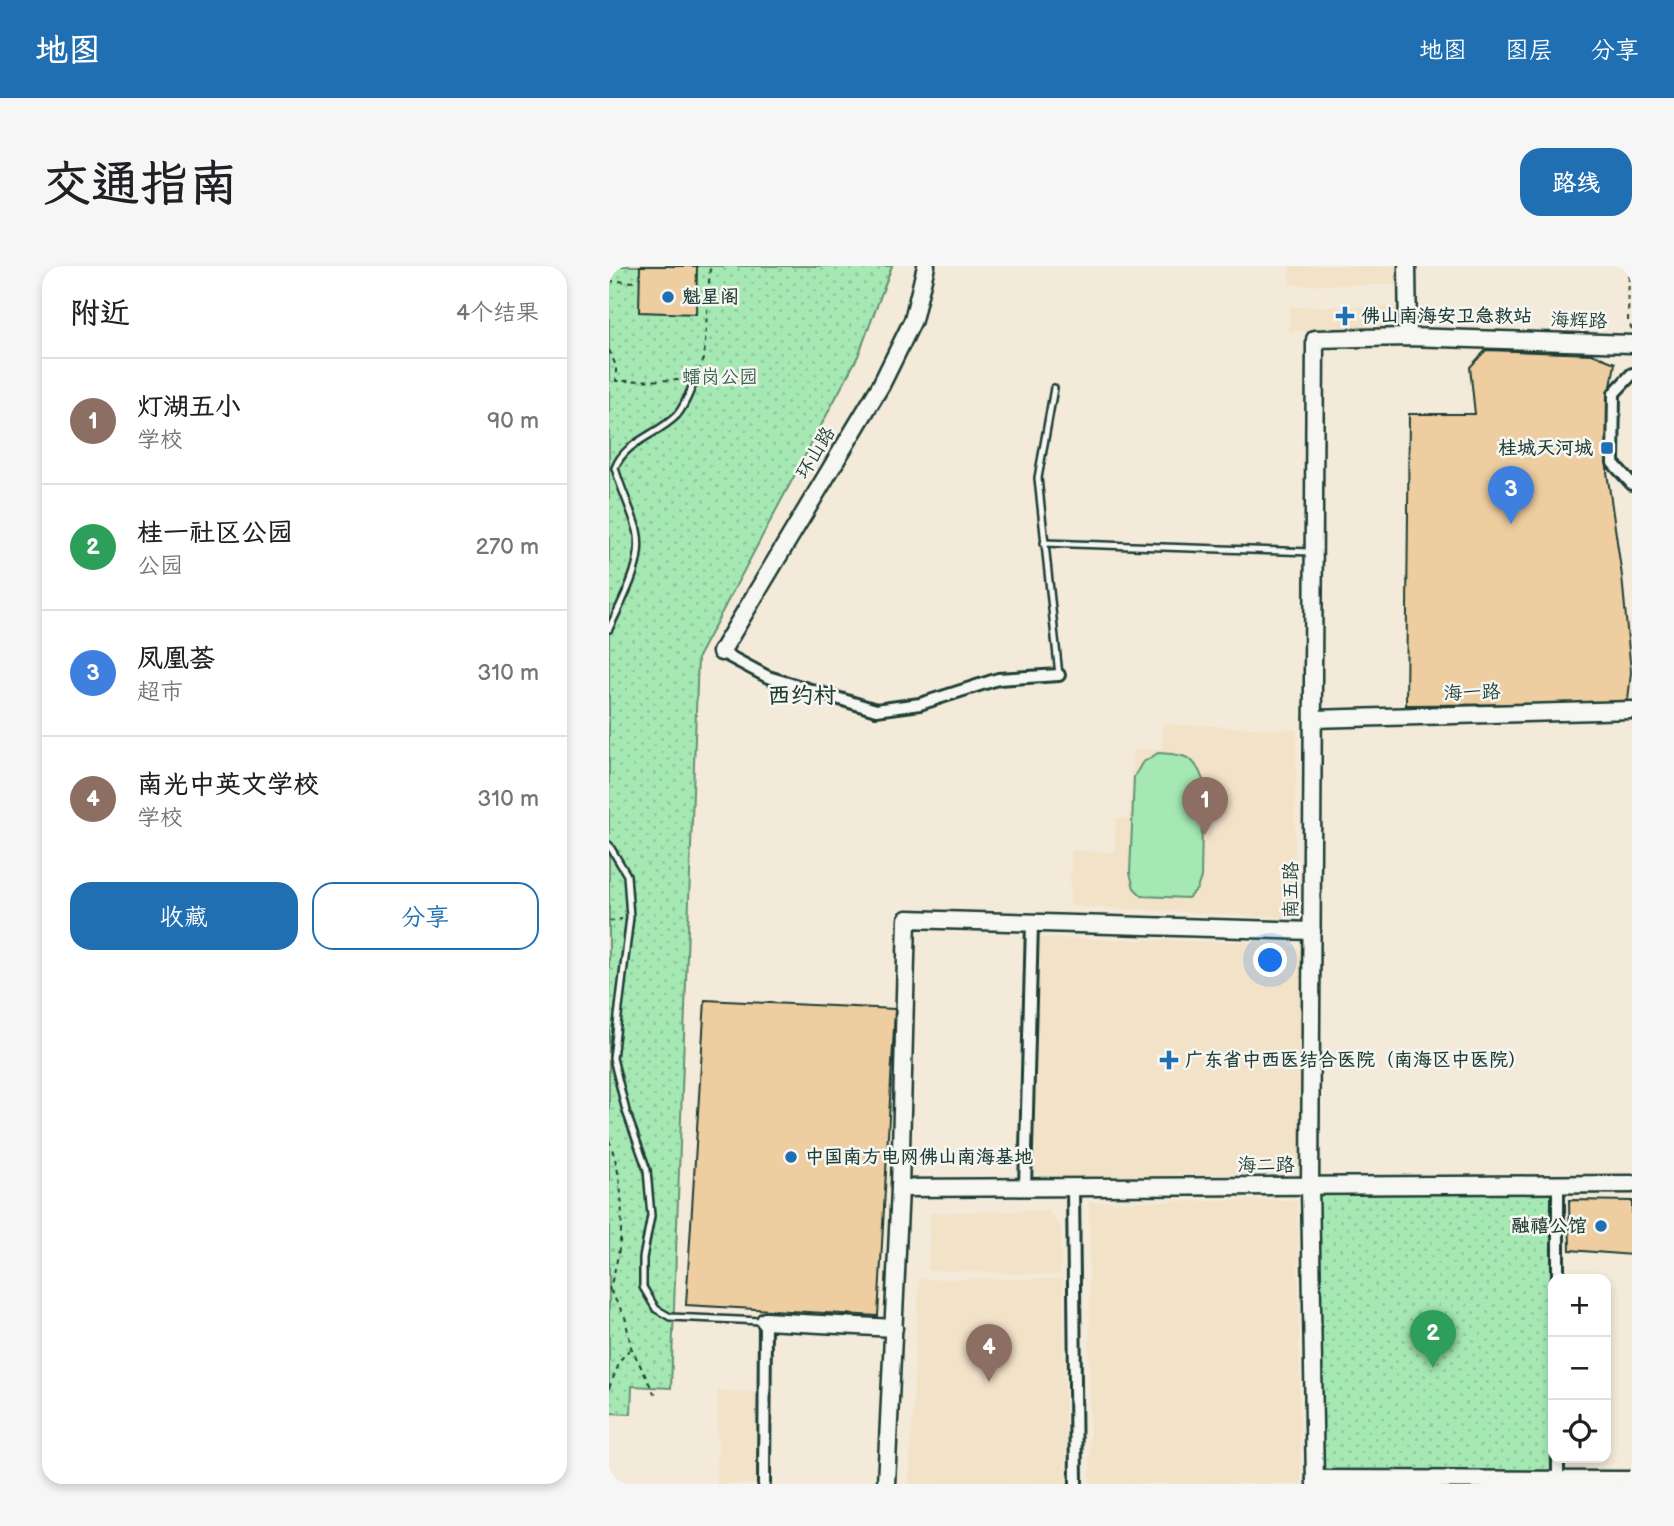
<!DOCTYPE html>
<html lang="zh">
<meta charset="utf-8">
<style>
body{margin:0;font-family:"Balsamiq Sans","LXGW WenKai TC",sans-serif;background:#f6f6f6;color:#202124}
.controls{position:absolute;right:21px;bottom:21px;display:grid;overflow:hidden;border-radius:14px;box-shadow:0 4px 10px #0003}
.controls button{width:63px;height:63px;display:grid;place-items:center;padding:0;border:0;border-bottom:2px solid #e0e0e0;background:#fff;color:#202124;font:35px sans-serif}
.you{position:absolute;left:662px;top:695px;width:24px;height:24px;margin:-18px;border:5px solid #fff;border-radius:50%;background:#1a73e8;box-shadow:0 0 0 10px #1a73e833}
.badge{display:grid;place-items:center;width:46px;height:46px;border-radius:50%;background:#1f6fb2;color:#fff;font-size:23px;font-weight:700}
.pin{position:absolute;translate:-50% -58px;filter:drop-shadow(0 2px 4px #0008)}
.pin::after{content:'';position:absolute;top:37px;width:24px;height:21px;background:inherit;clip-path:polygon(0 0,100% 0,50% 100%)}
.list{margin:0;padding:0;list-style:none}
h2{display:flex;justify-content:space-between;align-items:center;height:91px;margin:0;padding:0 28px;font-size:30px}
h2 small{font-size:23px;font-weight:400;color:#757577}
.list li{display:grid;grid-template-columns:46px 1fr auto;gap:21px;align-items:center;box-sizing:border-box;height:126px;padding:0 28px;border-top:2px solid #e0e0e0}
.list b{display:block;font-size:26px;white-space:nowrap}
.list p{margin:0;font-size:23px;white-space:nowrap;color:#757577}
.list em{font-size:23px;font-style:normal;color:#757577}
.actions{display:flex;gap:14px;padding:21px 28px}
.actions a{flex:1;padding:16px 0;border:2px solid #1f6fb2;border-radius:21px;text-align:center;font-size:24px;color:#1f6fb2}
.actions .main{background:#1f6fb2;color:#fff}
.icon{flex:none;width:38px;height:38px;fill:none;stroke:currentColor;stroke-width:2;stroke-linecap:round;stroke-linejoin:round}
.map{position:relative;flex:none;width:1023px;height:1218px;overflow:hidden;border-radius:21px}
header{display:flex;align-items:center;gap:42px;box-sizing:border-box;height:98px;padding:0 35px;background:#1f6fb2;color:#fff}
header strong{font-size:33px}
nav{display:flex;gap:38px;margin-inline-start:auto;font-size:24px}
.intro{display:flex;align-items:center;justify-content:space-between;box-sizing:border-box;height:168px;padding:0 42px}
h1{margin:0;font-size:49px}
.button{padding:18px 32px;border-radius:21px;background:#1f6fb2;color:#fff;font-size:24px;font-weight:700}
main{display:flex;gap:42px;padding:0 42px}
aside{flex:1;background:#fff;border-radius:21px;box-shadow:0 4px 10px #0003}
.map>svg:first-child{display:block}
.built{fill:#f2e2c8}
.grass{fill:#a5e8b3;stroke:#629274;stroke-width:2}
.park{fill:url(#park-dots);stroke:#629274;stroke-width:2}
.building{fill:#eecea0;stroke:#1f3d34;stroke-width:2}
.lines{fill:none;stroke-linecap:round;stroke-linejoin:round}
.lane-casing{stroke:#1f3d34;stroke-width:10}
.street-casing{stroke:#1f3d34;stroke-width:16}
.secondary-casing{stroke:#1f3d34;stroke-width:21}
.path{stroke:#1f3d34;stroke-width:2;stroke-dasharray:5 5;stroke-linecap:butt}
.lane{stroke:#f6f6f2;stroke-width:5}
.street{stroke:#f6f6f2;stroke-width:10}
.secondary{stroke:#f6f6f2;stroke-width:16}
.poi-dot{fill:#1f6fb2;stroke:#f6f6f2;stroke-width:2.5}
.labels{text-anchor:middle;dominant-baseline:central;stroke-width:5;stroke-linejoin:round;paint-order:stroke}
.poi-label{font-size:19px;font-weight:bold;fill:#1f3d34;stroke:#f6f6f2;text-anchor:start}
.street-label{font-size:19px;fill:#1f3d34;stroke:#f6f6f2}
.park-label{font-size:19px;fill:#3a5f4d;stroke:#f6f6f2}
.quarter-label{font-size:23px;font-weight:bold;fill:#1f3d34;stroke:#f6f6f2}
</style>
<header>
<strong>地图</strong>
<nav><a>地图</a><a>图层</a><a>分享</a></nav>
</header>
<div class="intro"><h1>交通指南</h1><a class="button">路线</a></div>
<main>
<aside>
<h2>附近<small>4个结果</small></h2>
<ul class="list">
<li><span class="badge" style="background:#8d6e63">1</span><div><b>灯湖五小</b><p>学校</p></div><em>90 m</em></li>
<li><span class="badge" style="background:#2e9e5b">2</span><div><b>桂一社区公园</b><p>公园</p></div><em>270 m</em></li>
<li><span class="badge" style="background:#3f7fe0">3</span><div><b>凤凰荟</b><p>超市</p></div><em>310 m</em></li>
<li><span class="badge" style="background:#8d6e63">4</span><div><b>南光中英文学校</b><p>学校</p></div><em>310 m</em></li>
</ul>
<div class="actions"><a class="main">收藏</a><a>分享</a></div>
</aside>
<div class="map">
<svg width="1023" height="1218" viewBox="0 0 1023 1218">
<defs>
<pattern id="park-dots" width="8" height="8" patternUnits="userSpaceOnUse" patternTransform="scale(1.75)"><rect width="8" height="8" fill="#a5e8b3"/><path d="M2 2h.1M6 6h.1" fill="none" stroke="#8ec89b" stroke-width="1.8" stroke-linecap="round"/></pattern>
</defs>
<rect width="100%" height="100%" fill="#f4ead9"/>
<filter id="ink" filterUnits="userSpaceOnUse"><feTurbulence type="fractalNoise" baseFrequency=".0143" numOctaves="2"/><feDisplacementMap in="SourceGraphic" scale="14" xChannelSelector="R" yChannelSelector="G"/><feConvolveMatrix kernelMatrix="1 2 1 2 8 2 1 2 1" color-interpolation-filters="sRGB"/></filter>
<g filter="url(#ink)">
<g class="built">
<rect x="681" y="0" width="108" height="19"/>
<path d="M793,40l-2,18 -8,9 -103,-2 1,-24z"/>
<path d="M554,458l134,6 -4,188 -223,-12 1,-55 44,1 1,-34h13l4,-68 29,-2z"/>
<path d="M431,672l247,5 17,10 -4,214 -9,6 -251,5 -6,-7 4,-223z"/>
<path d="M688,934l4,284h-211l-1,-282z"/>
<path d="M439,944l13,18v47l-133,-5 2,-57z"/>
<path d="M310,1013h144l3,205h-157z"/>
<path d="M109,1125l42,1 -2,92h-41z"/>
</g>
<path class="grass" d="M549,487c25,2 36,1 45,27l-2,97 -4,12 -9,9 -46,-2 -8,-8 -4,-15 4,-96 8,-14z"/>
<g class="park">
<path d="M0,0h283l-34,90 -160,301 -27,731 -39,-2 -1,28 -22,-1z"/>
<path d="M949,918l-5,95v179l5,21h-243l-5,-293z"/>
</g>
<g class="building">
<path d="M31,0h57l-1,48 -57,-2z"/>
<path d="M877,84l106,4 23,9 -4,24 -4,85 15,104 9,96 -3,28 -22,4 -200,1 3,-291h66l-5,-47z"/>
<path d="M96,734l190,9 -17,307 -192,-11z"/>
<path d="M960,934l63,1v54l-62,-5z"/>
</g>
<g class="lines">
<defs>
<g id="lane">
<path d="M445,122l-16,90 21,197"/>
<path d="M435,277l267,9"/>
<path d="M0,363c13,-29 36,-66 28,-99 -6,-21 -16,-41 -22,-62 10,-27 43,-33 62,-53 8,-9 13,-24 18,-35"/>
<path d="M0,579l18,30 3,42 -17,141 13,53 21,59 4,46 -8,42v29l13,22 14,8 92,4"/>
</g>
<g id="street">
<path d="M1023,108l-18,19 -1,70 19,21"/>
<path d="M112,386l47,25 108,33 44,-6 78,-25 61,-4"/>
<path d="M416,921l7,-263"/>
<path d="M464,921l3,297"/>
<path d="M949,1013v-95"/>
<path d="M949,1213v-21"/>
<path d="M155,1218l1,-163"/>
</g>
<g id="secondary">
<path d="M798,0l1,71"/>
<path d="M112,386l160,-267 32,-65 13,-54"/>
<path d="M704,453l319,-9"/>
<path d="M291,922l732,-4"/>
<path d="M156,1055l129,7"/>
<path d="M706,1213l317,1"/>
<path d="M277,1218l14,-296 7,-269 405,12"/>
<path d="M706,1218l-5,-298 5,-847 93,-2 224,7"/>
</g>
</defs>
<use href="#lane" class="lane-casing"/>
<use href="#street" class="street-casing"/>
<use href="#secondary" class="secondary-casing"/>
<g class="path">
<path d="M1020,0l-1,56 4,7"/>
<path d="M0,15l31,1"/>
<path d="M0,84l7,16v15l68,-1"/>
<path d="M89,106l6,-13 6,-93"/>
<path d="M0,655l13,-2"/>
<path d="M0,874c18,48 16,102 0,150"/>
<path d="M1,1024l15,27 6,30 23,46 4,1"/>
<path d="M0,1122l12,-29 10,-11"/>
</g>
<use href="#lane" class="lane"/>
<use href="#street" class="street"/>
<use href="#secondary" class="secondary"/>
</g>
</g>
<g class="poi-dot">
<circle cx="59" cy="31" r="7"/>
<path d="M732.5 39.5h7v7h7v7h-7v7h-7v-7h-7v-7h7z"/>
<rect x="991" y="175" width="14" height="14" rx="3.5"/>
<path d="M556.5 783.5h7v7h7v7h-7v7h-7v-7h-7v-7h7z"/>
<circle cx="182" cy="891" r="7"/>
<circle cx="992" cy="960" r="7"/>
</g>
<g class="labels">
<g class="poi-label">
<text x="73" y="31">魁星阁</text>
<text x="752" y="50">佛山南海安卫急救站</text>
<text x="984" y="182" text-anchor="end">桂城天河城</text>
<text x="576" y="794">广东省中西医结合医院（南海区中医院）</text>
<text x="196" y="891">中国南方电网佛山南海基地</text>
<text x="978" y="960" text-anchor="end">融禧公馆</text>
</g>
<g class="street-label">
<text transform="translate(970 55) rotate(2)">海辉路</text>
<text transform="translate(207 187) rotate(-59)">环山路</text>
<text transform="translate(863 427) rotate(-2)">海一路</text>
<text transform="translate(682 624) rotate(-90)">南五路</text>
<text x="657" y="899">海二路</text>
</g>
<g class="park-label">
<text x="111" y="111">𧒽岗公园</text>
</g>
<g class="quarter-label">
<text x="193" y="430">西约村</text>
</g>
</g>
</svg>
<div class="controls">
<button>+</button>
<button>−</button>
<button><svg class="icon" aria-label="locate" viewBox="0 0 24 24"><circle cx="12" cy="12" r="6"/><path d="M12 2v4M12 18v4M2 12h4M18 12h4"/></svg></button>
</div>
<div class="you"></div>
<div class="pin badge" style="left:596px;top:569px;background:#8d6e63">1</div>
<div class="pin badge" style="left:824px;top:1102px;background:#2e9e5b">2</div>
<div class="pin badge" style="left:902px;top:258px;background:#3f7fe0">3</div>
<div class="pin badge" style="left:380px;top:1116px;background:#8d6e63">4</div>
</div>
</main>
